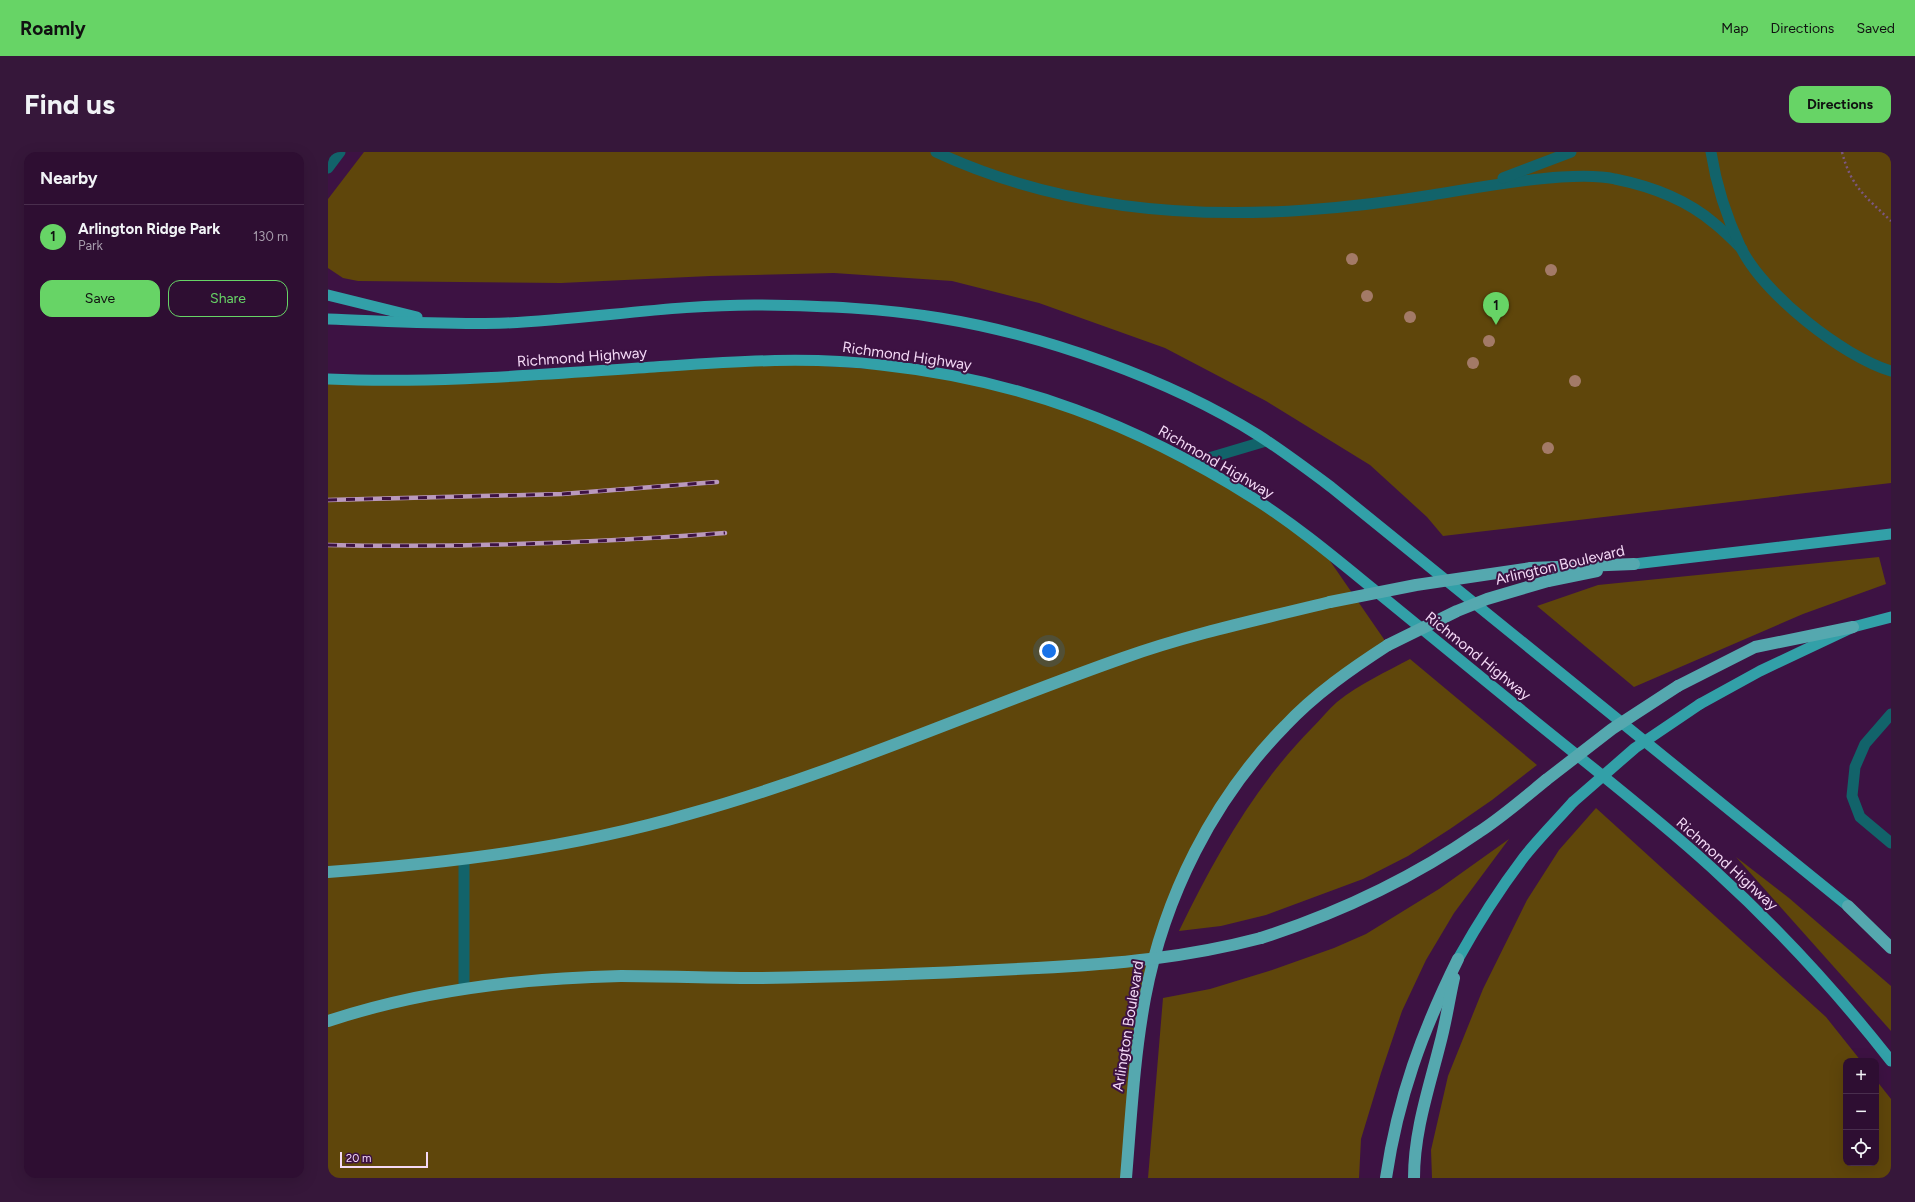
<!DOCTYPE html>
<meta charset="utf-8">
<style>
body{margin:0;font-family:Figtree,sans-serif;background:#36173a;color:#f1f3f6}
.controls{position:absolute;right:12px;bottom:12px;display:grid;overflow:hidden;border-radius:8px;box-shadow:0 4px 16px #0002}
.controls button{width:36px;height:36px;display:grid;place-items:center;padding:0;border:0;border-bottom:1px solid #492e4d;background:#2e0e32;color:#f1f3f6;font:20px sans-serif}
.scale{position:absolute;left:12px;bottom:10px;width:88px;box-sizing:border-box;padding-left:4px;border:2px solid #f4d9f6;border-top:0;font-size:11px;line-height:14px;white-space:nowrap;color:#f4d9f6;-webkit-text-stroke:3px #3d1243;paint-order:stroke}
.you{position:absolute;left:721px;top:499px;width:14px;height:14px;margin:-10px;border:3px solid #fff;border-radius:50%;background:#1a73e8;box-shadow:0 0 0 6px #1a73e833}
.badge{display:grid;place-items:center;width:26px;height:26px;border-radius:50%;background:#67d466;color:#111;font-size:13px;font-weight:700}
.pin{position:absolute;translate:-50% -33px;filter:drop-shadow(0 1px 2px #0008)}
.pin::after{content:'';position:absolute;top:21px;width:14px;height:12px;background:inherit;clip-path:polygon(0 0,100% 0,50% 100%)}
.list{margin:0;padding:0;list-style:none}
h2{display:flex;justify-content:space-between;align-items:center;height:52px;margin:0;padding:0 16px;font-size:17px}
h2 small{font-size:13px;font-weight:400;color:#a79cac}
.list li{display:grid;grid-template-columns:26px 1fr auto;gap:12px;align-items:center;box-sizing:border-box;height:64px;padding:0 16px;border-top:1px solid #492e4d}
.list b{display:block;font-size:15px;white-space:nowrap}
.list p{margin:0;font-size:13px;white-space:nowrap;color:#a79cac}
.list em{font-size:13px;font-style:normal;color:#a79cac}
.actions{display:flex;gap:8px;padding:12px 16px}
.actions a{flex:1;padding:9px 0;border:1px solid #67d466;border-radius:12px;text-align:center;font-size:14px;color:#67d466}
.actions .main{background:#67d466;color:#111}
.icon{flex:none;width:22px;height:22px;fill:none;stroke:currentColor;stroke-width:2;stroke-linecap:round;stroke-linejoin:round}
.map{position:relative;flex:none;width:1563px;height:1026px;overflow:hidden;border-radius:12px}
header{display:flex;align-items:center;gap:24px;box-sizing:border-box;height:56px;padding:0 20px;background:#67d466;color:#111}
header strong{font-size:19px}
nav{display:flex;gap:22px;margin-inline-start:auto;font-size:14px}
.intro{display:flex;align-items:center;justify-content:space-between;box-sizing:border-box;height:96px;padding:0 24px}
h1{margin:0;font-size:28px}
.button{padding:10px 18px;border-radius:12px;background:#67d466;color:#111;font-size:14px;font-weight:700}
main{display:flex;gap:24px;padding:0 24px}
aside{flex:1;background:#2e0e32;border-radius:12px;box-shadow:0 4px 16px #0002}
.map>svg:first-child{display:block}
.green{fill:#5f460b}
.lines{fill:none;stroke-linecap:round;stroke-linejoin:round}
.path{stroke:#7c5781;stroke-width:2.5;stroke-dasharray:2 3;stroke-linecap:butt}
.service{stroke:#12636a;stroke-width:11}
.tertiary{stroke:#12636a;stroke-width:11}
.trunk{stroke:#32a0a8;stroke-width:11}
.motorway{stroke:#55a8af;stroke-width:12}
.rail-casing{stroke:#ba99bd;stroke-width:4.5}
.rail{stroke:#3d1243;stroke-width:3;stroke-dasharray:9;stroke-linecap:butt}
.trunk-bridge{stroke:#32a0a8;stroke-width:11}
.motorway-bridge{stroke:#55a8af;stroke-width:12}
.tree{fill:#a37a67}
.labels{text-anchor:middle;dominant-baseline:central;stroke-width:4;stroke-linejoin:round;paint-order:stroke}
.street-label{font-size:15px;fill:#f4d9f6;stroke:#3d1243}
</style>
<header>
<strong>Roamly</strong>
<nav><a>Map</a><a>Directions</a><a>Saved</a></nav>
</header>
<div class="intro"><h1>Find us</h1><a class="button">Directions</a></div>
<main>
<aside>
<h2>Nearby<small></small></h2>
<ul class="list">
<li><span class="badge">1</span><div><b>Arlington Ridge Park</b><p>Park</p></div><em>130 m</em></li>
</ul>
<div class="actions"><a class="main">Save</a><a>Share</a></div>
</aside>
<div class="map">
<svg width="1563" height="1026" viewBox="0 0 1563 1026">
<rect width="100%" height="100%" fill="#3d1243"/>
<g class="green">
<path d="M36,0h1527v331l-448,53 -16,-19 -57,-52 -104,-64 -101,-53 -126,-45 -87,-22 -118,-8 -124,3 -149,7 -203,-2 -15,-3 -15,-10v-69z"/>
<path d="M417,209l206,13 125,35 116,54 127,82 69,100 -43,28 -88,85 -67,104 -45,135 -19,181h-798v-799l31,1z"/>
<path d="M1551,405l7,27 -83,30 -169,73 -97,-81 61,-21z"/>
<path d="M1082,507l127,106 -45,35 -42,29 -42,27 -45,23 -97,36 -45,11 -42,5c36,-74 75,-144 133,-203 8,-8 16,-18 25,-26 22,-18 49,-30 73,-43z"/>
<path d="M1268,656l230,209 35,44h-15v102h30v-83l15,19v79h-459l-1,-28 17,-74 35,-87 44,-89 32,-50z"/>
<path d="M1181,687l-55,74 -28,47 -24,51 -21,62 -20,66 -2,39h-211l15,-180 47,-9 59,-18 65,-23 32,-14 73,-45z"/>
<path d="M1408,705l53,41 102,88v45z"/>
</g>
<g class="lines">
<path class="path" d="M1514,0c9,35 24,45 49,69"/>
<g class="service">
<path d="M608,0c116,54 244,67 370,58 42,-3 84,-8 126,-15 43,-7 85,-15 129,-18 17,-1 37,-2 54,2 35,7 72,21 99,44 10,8 19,17 28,26"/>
<path d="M1383,0c5,32 16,66 30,96 23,46 101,108 150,123"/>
<path d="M1175,26l68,-26"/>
<path d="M864,311l74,-22"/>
<path d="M1563,562l-26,30 -10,23 -3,29 8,21 31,26"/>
<path d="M136,837v-130"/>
</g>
<path class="tertiary" d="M0,16l12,-16"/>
<g class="trunk">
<path d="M0,143l89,22"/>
<path d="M0,167c59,2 119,6 178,4 85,-4 171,-19 256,-18 60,1 120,3 178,13 104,17 229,61 318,117 25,16 49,34 73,52l517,419"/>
<path d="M0,227c109,5 218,-5 326,-12 76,-5 151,-11 227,-2 139,15 254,59 372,133 46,29 88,65 130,99 49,40 98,80 148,121 60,49 123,97 181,150 65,59 125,124 179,193"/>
<path d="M1306,412l257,-30"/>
<path d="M1372,552l60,-33 93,-44 38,-10"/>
<path d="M1130,807c20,-36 41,-69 66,-102 15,-19 33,-37 49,-55"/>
</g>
<g class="motorway">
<path d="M1203,416l103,-4"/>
<path d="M1220,429l49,-10"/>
<path d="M1350,534l77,-39 98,-20"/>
<path d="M0,720c122,-9 244,-24 361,-58 148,-41 289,-105 434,-156 67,-24 138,-39 207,-56"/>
<path d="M1520,754l43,42"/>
<path d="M933,786c78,-25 150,-59 218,-106 23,-15 45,-34 67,-52"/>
<path d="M0,869c94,-31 195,-43 293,-45 44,0 89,2 133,2 94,-1 189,-5 283,-10"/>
<path d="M798,1026c5,-60 8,-121 19,-180 19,-101 68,-199 140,-272 30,-32 66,-57 103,-81"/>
<path d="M1058,1026c12,-81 36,-146 72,-219"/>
<path d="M1086,1026c0,-47 15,-90 26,-134 6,-22 9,-44 14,-66"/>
</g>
<defs>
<g id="rail">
<path d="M0,348l234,-6 155,-12"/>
<path d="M0,393c132,3 264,-2 397,-12"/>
</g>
</defs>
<use href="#rail" class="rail-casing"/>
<use href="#rail" class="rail"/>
<path class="trunk-bridge" d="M1245,650l62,-54 65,-44"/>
<g class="motorway-bridge">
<path d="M1002,450l86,-17 115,-17"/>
<path d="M1060,493l69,-34 30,-12 61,-18"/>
<path d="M1218,628l66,-51 66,-43"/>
<path d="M709,816c78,-4 148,-10 224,-30"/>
</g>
</g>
<g class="tree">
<circle cx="1024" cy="107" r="6"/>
<circle cx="1223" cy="118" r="6"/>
<circle cx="1039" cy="144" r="6"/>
<circle cx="1082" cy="165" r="6"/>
<circle cx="1161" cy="189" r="6"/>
<circle cx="1145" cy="211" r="6"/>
<circle cx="1247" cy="229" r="6"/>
<circle cx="1220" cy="296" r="6"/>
</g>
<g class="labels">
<g class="street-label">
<text transform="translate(579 204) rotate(8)">Richmond Highway</text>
<text transform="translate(254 205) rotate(-4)">Richmond Highway</text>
<text transform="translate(888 310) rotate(30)">Richmond Highway</text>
<text transform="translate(1232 413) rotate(-13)">Arlington Boulevard</text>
<text transform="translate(1150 504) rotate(39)">Richmond Highway</text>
<text transform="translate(1399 712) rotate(42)">Richmond Highway</text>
<text transform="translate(800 874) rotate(-81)">Arlington Boulevard</text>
</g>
</g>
</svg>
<div class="controls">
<button>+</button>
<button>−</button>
<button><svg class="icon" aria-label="locate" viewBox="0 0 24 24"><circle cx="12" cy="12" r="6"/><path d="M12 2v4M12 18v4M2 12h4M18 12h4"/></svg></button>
</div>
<div class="scale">20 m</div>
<div class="you"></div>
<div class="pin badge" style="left:1168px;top:173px">1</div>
</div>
</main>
